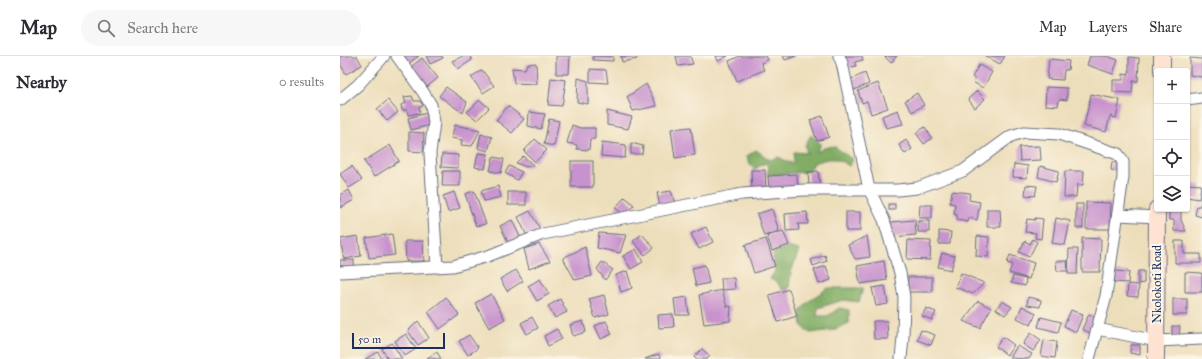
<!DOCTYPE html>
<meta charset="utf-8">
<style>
body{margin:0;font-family:"IM FELL Great Primer",serif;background:#f7f7f7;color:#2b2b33}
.controls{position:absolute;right:12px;top:12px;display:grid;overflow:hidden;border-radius:4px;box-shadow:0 1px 3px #0004}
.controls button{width:36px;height:36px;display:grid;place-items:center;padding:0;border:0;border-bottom:1px solid #e1e1e2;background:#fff;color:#2b2b33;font:20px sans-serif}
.scale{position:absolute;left:12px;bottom:10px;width:93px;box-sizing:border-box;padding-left:4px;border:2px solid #1b2f5e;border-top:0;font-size:11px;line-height:14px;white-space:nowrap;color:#1b2f5e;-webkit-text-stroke:3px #fcf5e5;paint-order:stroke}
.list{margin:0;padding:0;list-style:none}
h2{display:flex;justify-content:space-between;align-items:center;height:52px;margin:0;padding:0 16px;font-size:17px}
h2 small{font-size:13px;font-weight:400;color:#7c7c81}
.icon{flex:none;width:22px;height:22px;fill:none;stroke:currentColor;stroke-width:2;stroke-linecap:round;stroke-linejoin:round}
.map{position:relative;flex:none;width:862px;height:303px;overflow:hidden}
header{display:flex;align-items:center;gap:24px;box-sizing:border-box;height:56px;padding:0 20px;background:#fff;border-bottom:1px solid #e1e1e2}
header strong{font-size:19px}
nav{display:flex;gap:22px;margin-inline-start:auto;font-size:14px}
.search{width:280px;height:36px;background:#f7f7f7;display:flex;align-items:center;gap:10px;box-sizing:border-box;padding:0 14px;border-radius:22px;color:#7c7c81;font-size:15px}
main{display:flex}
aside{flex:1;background:#fff}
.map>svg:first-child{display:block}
.forest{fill:#80ac63;stroke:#4e6e60}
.building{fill:#c792cd}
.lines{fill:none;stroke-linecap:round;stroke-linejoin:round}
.minor-casing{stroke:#646c7f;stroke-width:13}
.secondary-casing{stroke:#646c7f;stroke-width:18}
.minor{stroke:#fff;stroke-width:11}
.secondary{stroke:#fee3d2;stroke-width:16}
.labels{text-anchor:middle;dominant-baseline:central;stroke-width:4;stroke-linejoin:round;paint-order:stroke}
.street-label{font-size:12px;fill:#1b2f5e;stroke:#fcf5e5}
</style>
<header>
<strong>Map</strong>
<div class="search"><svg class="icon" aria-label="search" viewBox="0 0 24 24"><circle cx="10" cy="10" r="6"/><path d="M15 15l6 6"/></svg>Search here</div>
<nav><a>Map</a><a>Layers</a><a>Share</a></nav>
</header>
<main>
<aside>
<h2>Nearby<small>0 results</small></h2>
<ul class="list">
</ul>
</aside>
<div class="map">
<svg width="862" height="303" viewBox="0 0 862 303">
<rect width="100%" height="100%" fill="#fcf5e5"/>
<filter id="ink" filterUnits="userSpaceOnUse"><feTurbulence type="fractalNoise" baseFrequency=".025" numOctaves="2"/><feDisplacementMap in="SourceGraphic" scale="8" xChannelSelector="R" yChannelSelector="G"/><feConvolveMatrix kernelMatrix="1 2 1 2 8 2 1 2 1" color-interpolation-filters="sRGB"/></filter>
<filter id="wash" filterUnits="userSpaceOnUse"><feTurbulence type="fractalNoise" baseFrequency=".012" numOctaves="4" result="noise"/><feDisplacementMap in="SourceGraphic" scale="16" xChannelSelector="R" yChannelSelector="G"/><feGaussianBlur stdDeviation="0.9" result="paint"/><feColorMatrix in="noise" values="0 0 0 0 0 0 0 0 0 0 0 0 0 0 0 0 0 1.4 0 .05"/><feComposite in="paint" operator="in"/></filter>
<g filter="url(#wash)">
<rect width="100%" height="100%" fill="#eddebb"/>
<g class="forest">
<path d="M471,79l10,9 -5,9 8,-5 10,-2 19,14 -4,6c-14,-10 -20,-8 -35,-3l-4,7 -5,2 -38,3 2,-8 -4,-4 -10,6 -6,-5 -2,-8 9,-6 14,10 8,-3 15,7 1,-12 13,1 -2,-8z"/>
<path d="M447,191l12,3 -8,22 -2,16 -7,2 -5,-8 -7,-3 5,-8 -2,-19z"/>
<path d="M488,232h35l-4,14 -16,-2 -25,8 -1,8h11l11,-8 10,2v13l-16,7 -23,3 -8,-7 -2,-15 11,-12z"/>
</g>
<g id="blocks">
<g class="building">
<path d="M0,0h17l5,9 -16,9 -6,-10z"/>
<path d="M64,0h15l-10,7z"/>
<path d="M86,0h16l1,2 -13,6z"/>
<path d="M123,0h7l2,4 -14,9 -6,-8z"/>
<path d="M216,0h14l-1,18h-13z"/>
<path d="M253,0h20v5l-20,-1z"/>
<path d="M281,0h15l1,3 -15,3z"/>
<path d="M336,0h14l3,8 -15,2z"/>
<path d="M376,0h12l-10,5z"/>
<path d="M400,0h26l2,4 -7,3 3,7 -27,11 -8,-20z"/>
<path d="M443,0h13l-11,4z"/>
<path d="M504,0h18l1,4 -8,2 1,4 -8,2z"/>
<path d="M544,0h13l-6,7z"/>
<path d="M645,0h20l-5,8z"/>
<path d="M750,0h17l11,4 -5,14 -26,-9z"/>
<path d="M789,1l10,1 -1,23h-5l-1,12 -19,-1v-12h10v-6l6,1z"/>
<path d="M82,2l16,20 -11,9 -16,-20z"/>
<path d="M850,2l12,1v18l-12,-2z"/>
<path d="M709,3l20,2 -1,9h-4l-1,10 -16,-1z"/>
<path d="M196,7l1,21 -23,-1 -2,-15 13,1 2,-5z"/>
<path d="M639,9l13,7 -9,16 -10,-6 2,-3 -3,-2z"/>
<path d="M250,13l16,1 2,13 -18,-1z"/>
<path d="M142,14l12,16 -11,7 -12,-16z"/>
<path d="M525,17l4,11 -15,6 -5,-10z"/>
<path d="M211,22l15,2 -4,26 -14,-1z"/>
<path d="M238,22l10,3v23l-11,-2z"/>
<path d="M538,27l10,25 -17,6 -4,-13 -5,2 -4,-12z"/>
<path d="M306,28l11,22 -24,5 -6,-14z"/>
<path d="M106,31l21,15 -4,11 -24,-17z"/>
<path d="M706,31l21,1v12l-8,-1 -1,7 -13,-1z"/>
<path d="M637,35l8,8 -10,9 -7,-9z"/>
<path d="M577,37l7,12 -12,7 -7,-11z"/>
<path d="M751,38l29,6 -4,18 -6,-2 -4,16 -22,-6z"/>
<path d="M72,40l2,5h6l3,5 -4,1 1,6 -12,2 -1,-5h-5l-1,-5 5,-2 -2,-6z"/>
<path d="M48,44l10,12 -11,9 -10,-12z"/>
<path d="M140,44l9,8 -12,12 -10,-8z"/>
<path d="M168,50l16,13 -12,14 -16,-13z"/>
<path d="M558,54l5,14 -17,4 -4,-12z"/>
<path d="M267,55l25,6 -4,12 -21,-4z"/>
<path d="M189,56l16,2 -4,15 -13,-3z"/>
<path d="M87,57l3,12 -19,5 -3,-12z"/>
<path d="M482,60l7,21 -12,4 -7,-21z"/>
<path d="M209,63l10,2 -5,25 -10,-2z"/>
<path d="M115,69l25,5 -8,16 -11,-1 1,-5 -11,-2z"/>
<path d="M232,69l8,3h15v11h-5l-1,11 -12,-1v-4l-10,-2z"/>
<path d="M351,71l4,28 -20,3 -4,-29z"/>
<path d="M585,71l7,11 -8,6 -8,-11z"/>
<path d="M69,76l15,1 -1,19 -14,-1z"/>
<path d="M141,78l11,3 -4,14 -10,-3z"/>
<path d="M195,83l12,11 -12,12 -11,-11z"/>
<path d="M566,84l6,9 -7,5 -6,-9z"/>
<path d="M262,86l24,3 -1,13 -24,-2z"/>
<path d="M291,87l12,3 -1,8h-11z"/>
<path d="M50,89l9,16 -25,16 -10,-16z"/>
<path d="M700,90l1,14 -21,1 -1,-14z"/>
<path d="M138,97l10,1 -3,15 -10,-2z"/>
<path d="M102,98l16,1v13l-17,-1z"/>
<path d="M183,100l10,9 -7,2 -10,-4z"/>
<path d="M153,101l11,2 -3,14 -11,-2z"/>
<rect x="231" y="105" width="22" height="26"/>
<path d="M772,106l8,1 -1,8 -8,-1z"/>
<path d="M674,108l14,2 -1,12 -14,-1z"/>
<path d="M12,110l10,14 -13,8 -9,-14z"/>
<path d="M169,110l13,6 -5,8 -12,-7z"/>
<path d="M700,110l19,5 -3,11 -18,-5z"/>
<path d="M411,114h14l1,21 -14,1z"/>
<path d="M103,115h17v15h-18z"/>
<path d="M478,115l2,14 -11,1 -1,-14z"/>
<path d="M725,115h19l-1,14h-6l-1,12h-12z"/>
<path d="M457,118l1,14 -29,2 -1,-14z"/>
<path d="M848,128l13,1 -2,14 -12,-2z"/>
<path d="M686,129l11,1 -2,10 -10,-1z"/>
<path d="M158,130l3,11 -17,4 -3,-10z"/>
<path d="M9,134l5,10 -14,8v-13z"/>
<path d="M134,135l12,33 -10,2 -11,-32z"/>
<path d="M331,135l4,12 -15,4 -3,-14z"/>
<path d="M612,135l18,2 -1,7 11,2 -3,18 -8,-2 -1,4 -11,-2v-5l-3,-1 1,-10 -5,-1z"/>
<path d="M114,136l6,16 -12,4 -5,-16z"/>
<rect x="168" y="136" width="18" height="13"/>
<path d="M862,137v24l-7,-2 2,-9h3z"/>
<path d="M285,141l9,8 -9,10 -10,-7z"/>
<path d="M746,146l25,1 -1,26h-24z"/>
<rect x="549" y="148" width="6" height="6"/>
<rect x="736" y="148" width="7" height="24"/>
<path d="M580,149h12v13h-13z"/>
<path d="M432,153l7,22 -15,5 -7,-22z"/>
<path d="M647,153h13l1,18h-14z"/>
<path d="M829,154h12v10l5,11h-12v-11h-5z"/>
<path d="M190,155l10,18 -13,7 -9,-19z"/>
<path d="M467,156l1,12h-10l1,6 -13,1 -1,-17z"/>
<rect x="506" y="156" width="14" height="19"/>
<path d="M695,162l8,1 -2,20 -6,-1 1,-5 -11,-1 2,-13 8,1z"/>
<path d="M716,162l14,3 -5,24 -13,-2z"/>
<path d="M172,164l10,21 -12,5 -10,-20z"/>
<path d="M575,164l1,15 -24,2 -1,-15z"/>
<rect x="578" y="165" width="11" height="11"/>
<path d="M366,171l7,15 -14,7 -8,-15z"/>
<path d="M443,175l6,14 -17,6 -5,-15z"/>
<path d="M599,175l12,1 -1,12h-11z"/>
<path d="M259,177l27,2 -6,18 -23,-5z"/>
<path d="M52,178l3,21 -26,3 -3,-20z"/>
<path d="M302,178l12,14 -9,7 -12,-14z"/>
<path d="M18,180l3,20 -17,3 -4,-20z"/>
<path d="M527,180l3,21 -15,2 -7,-14z"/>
<path d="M637,180l12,1 -1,20 -12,-1z"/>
<path d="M742,182l19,1 -1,33h-18z"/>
<path d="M426,183l9,27 -21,7 -9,-28z"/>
<path d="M693,183l4,3 -8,15 -10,-5 6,-11 5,3z"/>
<path d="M568,184l23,1 -1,19 -23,-1z"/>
<path d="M65,185h18l1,20h-18z"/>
<path d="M835,185h9v13h17v9h-26z"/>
<path d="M199,188l11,17 -21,8 -5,-20z"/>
<path d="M245,191l7,29 -17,4 -12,-22z"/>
<path d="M296,193l7,13 -12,7 -8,-13z"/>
<path d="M729,193h9l-1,25h-9z"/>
<path d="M602,197l13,3 -4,14 -13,-3z"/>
<path d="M485,199l2,6 -14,5 -2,-6z"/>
<path d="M670,199l24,8 -5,16 -20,-6 3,-9 -5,-1z"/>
<rect x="0" y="204" width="14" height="6"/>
<path d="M544,205l3,19 -27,4 -3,-18z"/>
<path d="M716,205h11l1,10h-11z"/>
<path d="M262,206l11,8 -8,10 -8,-11z"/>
<path d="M365,209l4,18 -13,3 -4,-18z"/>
<path d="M486,210l5,14 -12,4 -5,-14z"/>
<path d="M176,214l7,11 -16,10 -7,-12z"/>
<path d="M287,215l5,17 -11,4 -5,-17z"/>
<path d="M775,215l14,1 -1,11 -14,-1z"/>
<path d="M798,215h6v12l-6,1z"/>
<path d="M845,216l17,1v19h-17z"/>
<path d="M621,217l23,10 -11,11 -18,-7z"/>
<path d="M673,220l13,3 -1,7 -14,-3z"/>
<rect x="568" y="221" width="24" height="15"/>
<path d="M381,222h13l1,11 -13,1z"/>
<path d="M200,223l9,15 -12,7 -9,-15z"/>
<path d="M788,228l11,1 -1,12 -11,-1z"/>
<path d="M545,230l3,18 -12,2 -4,-18z"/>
<path d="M449,233l8,27 -19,6 -9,-27z"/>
<path d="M382,234l5,17 4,-1 -1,15 -26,3 -5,-29z"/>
<path d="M151,238l14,25 -16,9 -14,-25z"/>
<path d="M264,239l5,19 -14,4 -6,-19z"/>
<path d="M106,241l13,18 -19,14 -12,-17z"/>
<path d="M347,241l2,18h-13l-2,-16z"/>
<path d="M688,241l13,3 -1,7 -13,-2z"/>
<path d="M220,243l7,13 -12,6 -7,-12z"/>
<rect x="833" y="243" width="14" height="16"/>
<path d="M638,245l13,7 -11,20 -17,-7z"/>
<path d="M662,245l10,6 -7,8 -9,-6z"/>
<path d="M682,250l14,7 -5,12 -14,-7z"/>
<path d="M586,252l10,4 -4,8 -10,-4z"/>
<path d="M731,254l12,5 -7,17 -12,-6z"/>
<path d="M333,258l1,13 -15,1 -1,-13z"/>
<path d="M749,258l8,4 -7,15 -8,-4z"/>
<path d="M192,261l6,11 -11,6 -6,-11z"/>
<path d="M701,261l20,5 -3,10 -20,-5z"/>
<path d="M78,265l11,17 -11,7 -10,-14z"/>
<path d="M243,265l3,11 -13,4 -3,-11z"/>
<path d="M266,265l6,13 -11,5 -6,-13z"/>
<path d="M533,265h14l1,18h-14z"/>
<path d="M832,270h8l-1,10h-7z"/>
<path d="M217,273l5,10 -14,7 -4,-10z"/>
<path d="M581,274l14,5 -4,10 -14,-5z"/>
<path d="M691,277l10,7 -8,11 -10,-7z"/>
<path d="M66,278l10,15 -11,7 -10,-15z"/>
<path d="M129,279l9,13 -10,7 -9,-14z"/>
<path d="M663,281l11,8 -7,10 -11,-8z"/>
<path d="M704,284l13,2 -2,16 -14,-2z"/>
<path d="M52,287l10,16h-14l-6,-10z"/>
<path d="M791,289h9v10l-10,-2z"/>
<path d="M677,290l15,8 -3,5 -19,-1z"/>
<path d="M362,293l8,7 -3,3h-11l-2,-2z"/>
<path d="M38,296l4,7h-17z"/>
<path d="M97,296l4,7h-13l-1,-1z"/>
<path d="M318,298l3,5h-16z"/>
</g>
</g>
</g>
<g filter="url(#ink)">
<use href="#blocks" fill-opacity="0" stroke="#646c7f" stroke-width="1"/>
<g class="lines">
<defs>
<g id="minor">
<path d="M57,0l26,36 8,13 3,17 -4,31 7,114"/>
<path d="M499,0l3,7 27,126 15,31 16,53 4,24 -1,40 -2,22"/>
<path d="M0,44l18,-15 26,-29"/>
<path d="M847,44l15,-2"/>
<path d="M778,159l39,2"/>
<path d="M0,216l113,-6 35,-10 55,-22 199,-40 62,-4h94l19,-2 46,-17 48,-35 13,-4 35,2 59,20 5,8v15l-17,119 -17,63"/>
<path d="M757,273l60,12 45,-2"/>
</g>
<g id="secondary">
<path d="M822,15v-15"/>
<path d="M816,303l1,-150"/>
</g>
</defs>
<use href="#minor" class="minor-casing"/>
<use href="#secondary" class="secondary-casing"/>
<use href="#minor" class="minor"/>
<use href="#secondary" class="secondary"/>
</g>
</g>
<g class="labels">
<g class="street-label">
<text transform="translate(817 228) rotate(-90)">Nkolokoti Road</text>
</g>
</g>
</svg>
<div class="controls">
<button>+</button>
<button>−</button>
<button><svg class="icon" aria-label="locate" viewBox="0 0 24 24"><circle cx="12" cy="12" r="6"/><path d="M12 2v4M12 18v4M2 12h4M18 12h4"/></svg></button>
<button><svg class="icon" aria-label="layers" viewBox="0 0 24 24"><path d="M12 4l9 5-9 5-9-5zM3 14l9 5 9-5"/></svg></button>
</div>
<div class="scale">50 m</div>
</div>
</main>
